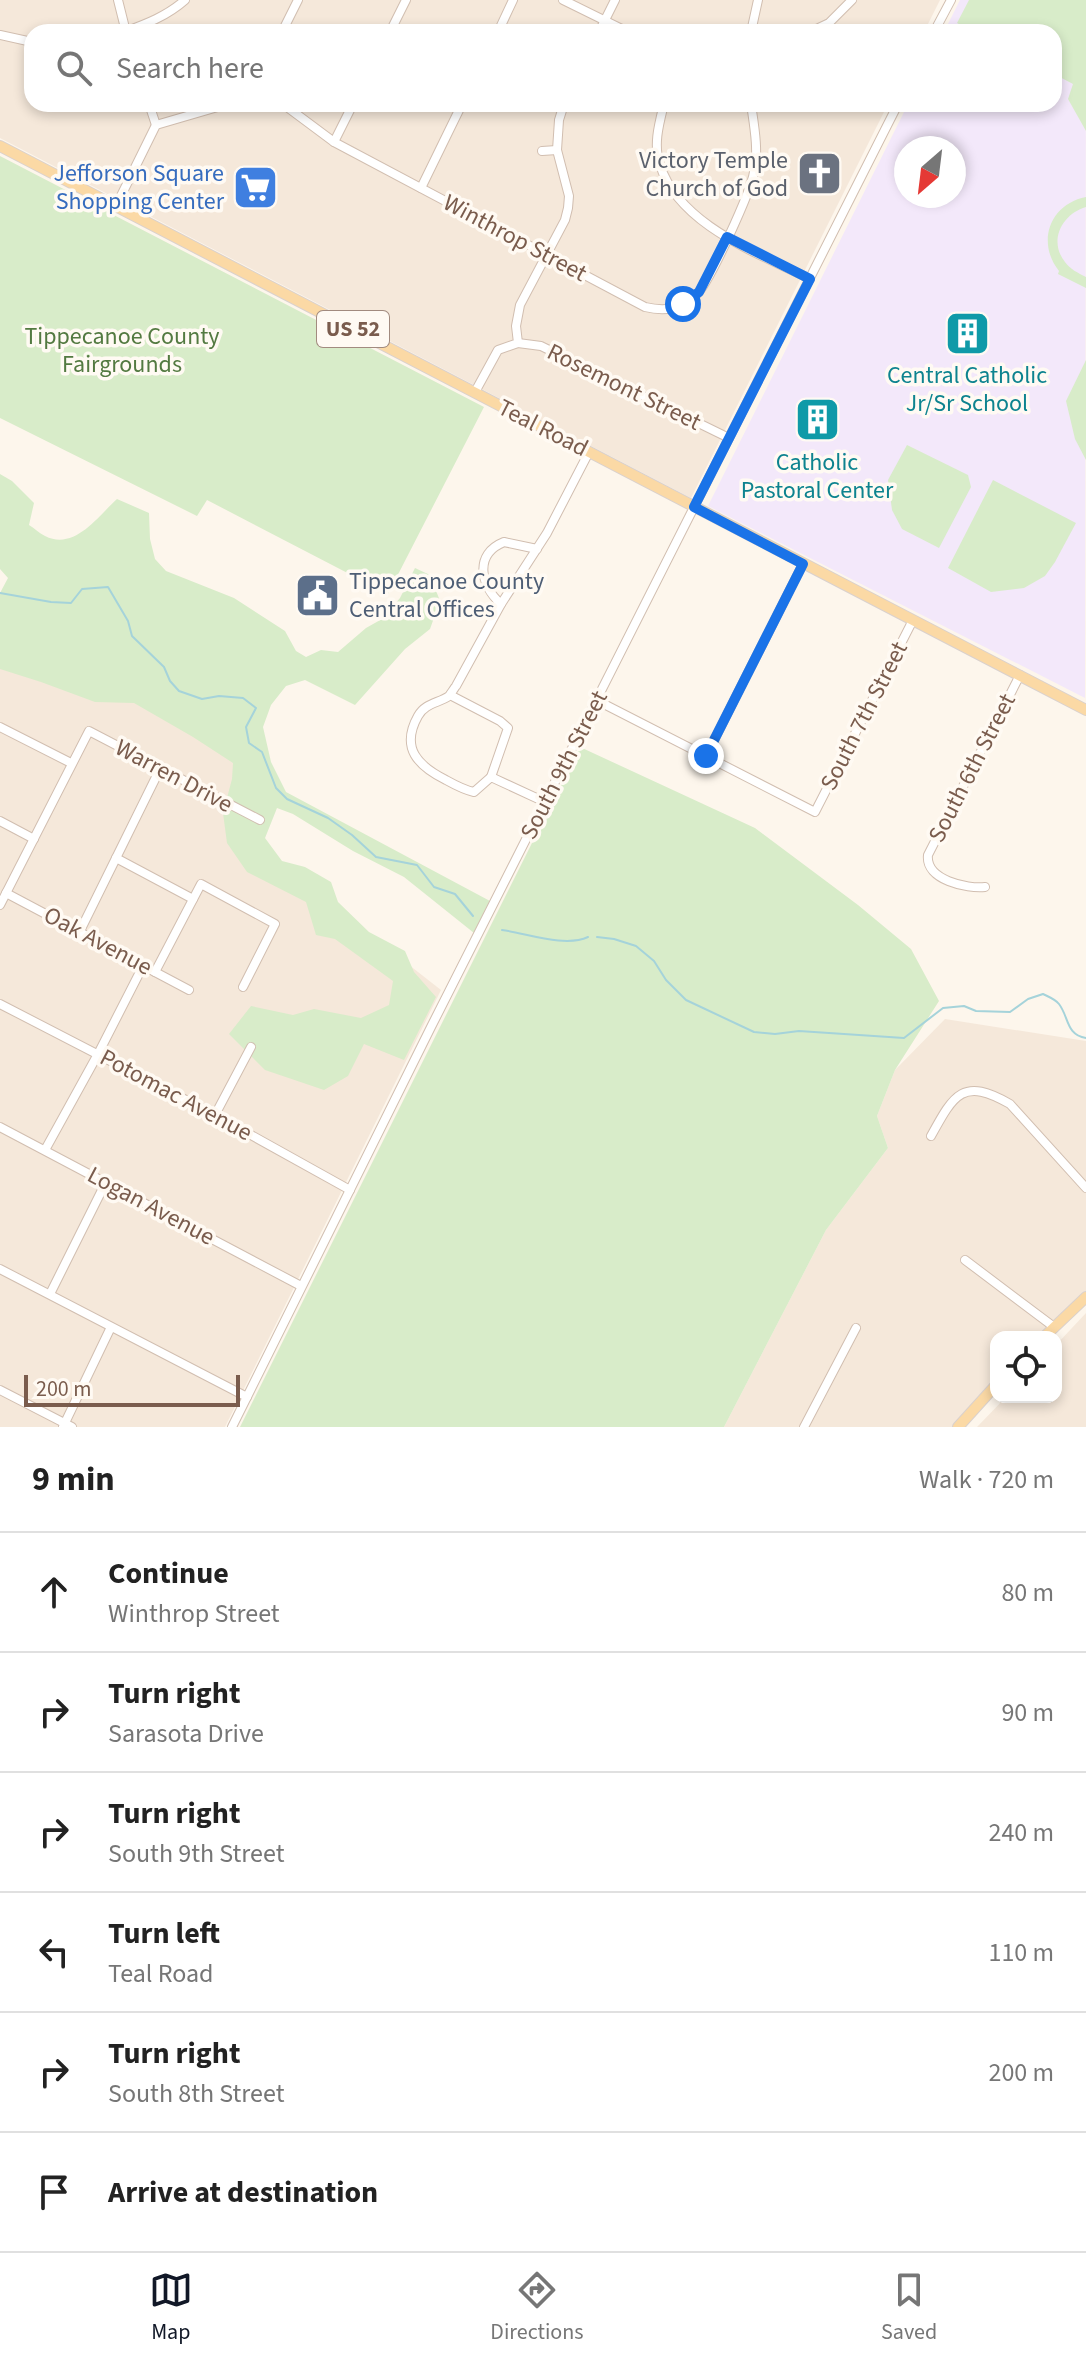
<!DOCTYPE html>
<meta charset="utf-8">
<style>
body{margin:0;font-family:"Source Sans 3",sans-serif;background:#f2f2f2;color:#222}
.controls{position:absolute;right:24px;bottom:24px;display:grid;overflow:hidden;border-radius:16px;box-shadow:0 4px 12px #0003}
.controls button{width:72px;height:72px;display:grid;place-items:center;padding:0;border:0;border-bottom:2px solid #e0e0e0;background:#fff;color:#222;font:40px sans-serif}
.compass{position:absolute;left:894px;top:136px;width:72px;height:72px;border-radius:50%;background:#fff;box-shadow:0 4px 12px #0003;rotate:208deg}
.scale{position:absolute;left:24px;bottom:20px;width:216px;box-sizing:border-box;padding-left:8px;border:4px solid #7a5c4d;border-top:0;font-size:22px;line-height:28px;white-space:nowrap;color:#7a5c4d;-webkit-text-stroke:6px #fffaf3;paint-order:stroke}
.stop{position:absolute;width:24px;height:24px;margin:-18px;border:6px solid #1a73e8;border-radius:50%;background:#fff}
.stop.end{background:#1a73e8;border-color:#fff;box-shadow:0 2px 8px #0008}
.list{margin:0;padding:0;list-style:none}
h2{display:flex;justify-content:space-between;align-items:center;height:104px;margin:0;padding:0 32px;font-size:34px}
h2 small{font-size:26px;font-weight:400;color:#767676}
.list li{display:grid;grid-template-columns:52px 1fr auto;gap:24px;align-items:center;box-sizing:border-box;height:120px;padding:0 32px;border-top:2px solid #e0e0e0}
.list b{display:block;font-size:30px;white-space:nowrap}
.list p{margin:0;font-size:26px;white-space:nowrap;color:#767676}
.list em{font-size:26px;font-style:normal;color:#767676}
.icon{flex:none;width:44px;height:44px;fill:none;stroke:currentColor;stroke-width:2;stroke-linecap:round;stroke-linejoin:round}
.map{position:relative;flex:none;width:1086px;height:1427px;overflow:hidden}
.search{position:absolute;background:#fff;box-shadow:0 4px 12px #0003;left:24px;right:24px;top:24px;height:88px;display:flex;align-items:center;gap:20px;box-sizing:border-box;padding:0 28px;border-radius:24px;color:#767676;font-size:30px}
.sheet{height:824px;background:#fff}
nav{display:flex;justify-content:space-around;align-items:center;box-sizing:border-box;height:112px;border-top:2px solid #e0e0e0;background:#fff;font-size:22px;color:#767676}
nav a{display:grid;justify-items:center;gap:4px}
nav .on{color:#111827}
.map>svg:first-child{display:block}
.residential{fill:#f5e8da}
.education{fill:#f3e8fa;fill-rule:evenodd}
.green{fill:#d8ecc9}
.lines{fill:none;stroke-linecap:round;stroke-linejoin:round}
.stream{stroke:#a5d3da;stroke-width:2}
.minor-casing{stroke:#d1beb0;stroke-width:10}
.major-casing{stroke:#dad1cd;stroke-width:12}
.minor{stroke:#fff;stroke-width:8}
.major{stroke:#fbd9a5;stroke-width:10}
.route{stroke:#1a73e8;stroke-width:10}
.labels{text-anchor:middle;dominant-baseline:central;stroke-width:7;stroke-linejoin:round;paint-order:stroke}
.shield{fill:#fffaf3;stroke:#a28b7f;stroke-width:2}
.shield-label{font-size:22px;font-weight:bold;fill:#7a5c4d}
.worship-label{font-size:24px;fill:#5b616d;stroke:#fffaf3;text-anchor:end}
.shop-label{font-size:24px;fill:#366cbe;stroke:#fffaf3;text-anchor:end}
.street-label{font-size:24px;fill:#7a5c4d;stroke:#fffaf3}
.park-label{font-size:24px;fill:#537a41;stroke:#fffaf3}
.culture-label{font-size:24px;fill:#0d838f;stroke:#fffaf3}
.service-label{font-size:24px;fill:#4e5e75;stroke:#fffaf3;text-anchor:start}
</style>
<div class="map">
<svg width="1086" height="1427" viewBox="0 0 1086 1427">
<rect width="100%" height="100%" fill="#fdf6ec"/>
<g class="residential">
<path d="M0,0h940l-16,32h-892v72h856l-197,394 -691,-360z"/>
<path d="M0,650l136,36 114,66 7,94 184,144 -216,437h-225z"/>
<path d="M945,1019l141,22v253l-43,43h-47v47l-44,43h-228l102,-197 62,-82 -11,-32 18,-46z"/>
<path d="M1086,1313v114h-109l29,-30h50v-52z"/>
</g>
<path class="education" d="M960,0h126l-1,698 -377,-192 200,-402h146v-72h-110zM906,148h48v48h-48z"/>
<g class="green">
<path d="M969,0h117v131l-18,-32 5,-15 -19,-10v-42h-80l-17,-9z"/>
<path d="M0,156l484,251 -96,187 -181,-94 -10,16 -197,-98z"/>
<path d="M1086,197v10c-24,7 -38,34 -21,55 5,7 13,11 21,15v11l-28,-14 1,-3c-23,-29 -9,-67 27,-74z"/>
<path d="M1086,360v100l-11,-21 -9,-38z"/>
<path d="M907,445l61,30 3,12 -32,61 -37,-19 -10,-19 -4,-30z"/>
<path d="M0,474l12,7 22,22 -5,22c5,3 10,8 16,11 30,15 53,-20 72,-37l32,14 1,26 5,20 11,12 68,27 51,33 11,20 10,6 15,-7 17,2 28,-24 16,-9 18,-21 15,-30 15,7 10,26 -10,28 -25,20 -50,56 -50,-25 -19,6 -15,19 -8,22 8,35 15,30 204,109 -16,32 -70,-56 -51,-26 -60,-37 -16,-6 -12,30 17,23 23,6 26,15 7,20 31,30 36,19 9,21 22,25 -32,63 -40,-16 -16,32 -24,14 -59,-20 -36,-36 22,-28 42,9 21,-6 47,9 28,-13 4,-24 -58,-42 -19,-4 -10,-33 -59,-30 -20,-29 -4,-30 9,-34 1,-16 -40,-26 -59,-34 -39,-1 -54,-20 -41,-13v-76l8,-15 -8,-9z"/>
<path d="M993,480l83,43 -21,39 -10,14 -21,12 -33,4 -43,-24z"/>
<path d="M580,747l175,81 103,77 53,44 28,52 -44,69 -18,46 11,32 -62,82 -102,197h-484z"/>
</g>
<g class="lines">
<g class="stream">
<path d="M0,593l51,9 20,1 11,-14 26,-2 20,34 4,15 32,31 6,14 9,10 23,8 17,-3 24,2 13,10 -10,19 3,16 13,9 14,36 11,11 41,19 24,17 24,22 41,8 17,22 21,7 18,22"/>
<path d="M502,930c24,3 63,18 86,7"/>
<path d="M597,937l17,2 22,7 18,15 12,19 20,20 68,32 21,2 24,-3 105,7 39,-30 21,-2 12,5 34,1 18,-13 15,-5c6,3 12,5 16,10 10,13 7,31 27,34"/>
</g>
<defs>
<g id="minor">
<path d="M118,0l8,32"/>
<path d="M563,0l65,32"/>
<path d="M124,32c22,-8 43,-16 61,-32"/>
<path d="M282,32l16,-32"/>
<path d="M390,32l16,-32"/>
<path d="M498,32l15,-32"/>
<path d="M599,32l16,-32"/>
<path d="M751,32l7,-32"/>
<path d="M810,32l19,-9 23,-23"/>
<path d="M934,32l17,-32"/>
<path d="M0,35l32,7"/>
<path d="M149,104l7,21"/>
<path d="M283,104l51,38 311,165c21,5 35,2 51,-12 13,-11 55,-104 58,-123 5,-21 0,-47 -3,-68"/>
<path d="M664,104c-5,20 -11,41 -4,61 19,60 98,88 150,114"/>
<path d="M334,142l19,-38"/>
<path d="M542,151l15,-1"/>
<path d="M421,188l41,-84"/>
<path d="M116,206l40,-81 72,-21"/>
<path d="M518,343l23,3 188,92"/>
<path d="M475,392l23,-42 20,-7 -2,-17 4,-21 45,-85 3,-12 1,-12 -12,-46 2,-30 5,-16"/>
<path d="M501,604c-21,-19 -27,-50 3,-62l33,7"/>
<path d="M450,695l50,26 8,7 -17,49"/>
<path d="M596,700l219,112 98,-192"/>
<path d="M0,727l71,36"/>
<path d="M706,756l97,-192"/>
<path d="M545,802l-54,-25 -17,15c-10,-2 -19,-7 -28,-12 -28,-14 -46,-32 -28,-64 7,-13 21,-13 31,-20 1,-1 6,-9 7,-10l45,-82 46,-71 42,-81"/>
<path d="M0,821l34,18"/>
<path d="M116,858l77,41"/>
<path d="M985,887c-18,2 -60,-7 -57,-32l92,-180"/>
<path d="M6,893l183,97"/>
<path d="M0,905l89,-174 171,89"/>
<path d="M80,931l80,-162"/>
<path d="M155,972l46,-88 74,40 -32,63"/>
<path d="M0,1004l215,111 135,75"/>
<path d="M215,1115l36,-68"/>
<path d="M0,1127l301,159"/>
<path d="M931,1136c23,-42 32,-59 79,-32l76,84"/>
<path d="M45,1150l53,-96 45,-88"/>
<path d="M965,1260l89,67"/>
<path d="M0,1269l247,128"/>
<path d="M50,1294l56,-112"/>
<path d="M0,1390l72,37"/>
<path d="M63,1427l48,-100"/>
<path d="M232,1427l199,-400 467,-923"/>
<path d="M804,1427l52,-99"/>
</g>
<g id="major">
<path d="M0,146l1086,564"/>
<path d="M1044,1337l42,-40"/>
<path d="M958,1427l38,-42"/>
</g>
</defs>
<use href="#minor" class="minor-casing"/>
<use href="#major" class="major-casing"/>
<use href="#minor" class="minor"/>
<use href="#major" class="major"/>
</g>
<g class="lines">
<path class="route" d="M683,304l16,-12 28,-55 83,42 -116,228 109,57 -97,192"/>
</g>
<defs>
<symbol id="church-square" viewBox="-11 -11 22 22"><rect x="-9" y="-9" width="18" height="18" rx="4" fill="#6b7280" stroke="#fffaf3"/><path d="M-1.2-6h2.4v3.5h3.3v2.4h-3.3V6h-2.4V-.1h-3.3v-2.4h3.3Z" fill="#fff"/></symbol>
<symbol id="supermarket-square" viewBox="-11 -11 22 22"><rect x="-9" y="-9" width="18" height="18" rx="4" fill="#3f7fe0" stroke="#fffaf3"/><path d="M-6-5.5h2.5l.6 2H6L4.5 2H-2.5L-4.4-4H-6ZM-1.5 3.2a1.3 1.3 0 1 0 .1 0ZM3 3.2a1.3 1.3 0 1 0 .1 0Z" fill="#fff"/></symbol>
<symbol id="building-square" viewBox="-11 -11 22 22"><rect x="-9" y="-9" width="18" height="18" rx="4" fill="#0f9aa8" stroke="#fffaf3"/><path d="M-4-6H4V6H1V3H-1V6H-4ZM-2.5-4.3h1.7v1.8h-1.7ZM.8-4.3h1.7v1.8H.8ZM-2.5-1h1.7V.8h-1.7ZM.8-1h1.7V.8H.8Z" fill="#fff"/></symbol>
<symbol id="civic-square" viewBox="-11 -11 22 22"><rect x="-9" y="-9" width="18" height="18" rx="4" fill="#5c6f8a" stroke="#fffaf3"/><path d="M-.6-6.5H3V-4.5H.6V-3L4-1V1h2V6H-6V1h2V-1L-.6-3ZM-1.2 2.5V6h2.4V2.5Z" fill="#fff"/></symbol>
</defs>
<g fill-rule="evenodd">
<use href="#church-square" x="794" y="148" width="51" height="51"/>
<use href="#supermarket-square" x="230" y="162" width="51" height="51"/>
<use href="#building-square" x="942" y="308" width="51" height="51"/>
<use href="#building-square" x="792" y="394" width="51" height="51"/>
<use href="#civic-square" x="292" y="570" width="51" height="51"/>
</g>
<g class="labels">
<rect class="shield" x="317" y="311" width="72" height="36" rx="6"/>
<g class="shield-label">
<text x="353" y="329">US 52</text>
</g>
<g class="worship-label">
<text x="788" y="160">Victory Temple<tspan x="788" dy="28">Church of God</tspan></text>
</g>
<g class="shop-label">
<text x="224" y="173">Jefforson Square<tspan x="224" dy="28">Shopping Center</tspan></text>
</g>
<g class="street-label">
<text transform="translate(515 238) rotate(28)">Winthrop Street</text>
<text transform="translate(624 387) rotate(26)">Rosemont Street</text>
<text transform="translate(543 428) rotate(27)">Teal Road</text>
<text transform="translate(864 716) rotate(-63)">South 7th Street</text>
<text transform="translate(564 765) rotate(-63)">South 9th Street</text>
<text transform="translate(972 768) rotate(-63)">South 6th Street</text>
<text transform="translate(174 776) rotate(28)">Warren Drive</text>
<text transform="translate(98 941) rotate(28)">Oak Avenue</text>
<text transform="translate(176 1095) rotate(28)">Potomac Avenue</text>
<text transform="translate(151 1206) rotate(28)">Logan Avenue</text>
</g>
<g class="park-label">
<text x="122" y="336">Tippecanoe County<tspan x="122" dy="28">Fairgrounds</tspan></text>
</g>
<g class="culture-label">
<text x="967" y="375">Central Catholic<tspan x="967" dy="28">Jr/Sr School</tspan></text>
<text x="817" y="462">Catholic<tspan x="817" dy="28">Pastoral Center</tspan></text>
</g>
<g class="service-label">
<text x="349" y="581">Tippecanoe County<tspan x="349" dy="28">Central Offices</tspan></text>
</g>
</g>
</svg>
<div class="controls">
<button><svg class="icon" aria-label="locate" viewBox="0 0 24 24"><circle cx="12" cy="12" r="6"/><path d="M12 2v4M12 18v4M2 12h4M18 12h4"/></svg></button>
</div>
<svg class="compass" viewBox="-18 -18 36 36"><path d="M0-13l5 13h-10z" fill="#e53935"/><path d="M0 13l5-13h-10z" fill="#767676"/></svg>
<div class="scale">200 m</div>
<div class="stop" style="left:683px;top:304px"></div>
<div class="stop end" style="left:706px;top:756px"></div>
<div class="search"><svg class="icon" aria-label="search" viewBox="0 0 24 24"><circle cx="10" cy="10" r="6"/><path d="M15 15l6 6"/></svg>Search here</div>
</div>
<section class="sheet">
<h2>9 min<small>Walk · 720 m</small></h2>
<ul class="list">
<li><svg class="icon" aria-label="ahead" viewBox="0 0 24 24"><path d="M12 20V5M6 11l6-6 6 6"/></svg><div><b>Continue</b><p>Winthrop Street</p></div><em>80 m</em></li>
<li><svg class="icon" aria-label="right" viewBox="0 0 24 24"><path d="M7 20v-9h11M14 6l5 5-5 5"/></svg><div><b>Turn right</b><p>Sarasota Drive</p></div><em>90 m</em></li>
<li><svg class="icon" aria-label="right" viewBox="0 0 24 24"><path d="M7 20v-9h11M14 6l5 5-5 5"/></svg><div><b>Turn right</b><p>South 9th Street</p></div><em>240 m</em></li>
<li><svg class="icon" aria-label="left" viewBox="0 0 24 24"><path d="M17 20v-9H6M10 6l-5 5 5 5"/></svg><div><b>Turn left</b><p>Teal Road</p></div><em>110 m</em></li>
<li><svg class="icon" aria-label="right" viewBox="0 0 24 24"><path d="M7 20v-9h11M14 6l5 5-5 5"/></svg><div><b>Turn right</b><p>South 8th Street</p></div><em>200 m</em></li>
<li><svg class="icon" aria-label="arrive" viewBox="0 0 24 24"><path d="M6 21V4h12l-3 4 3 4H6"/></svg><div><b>Arrive at destination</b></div></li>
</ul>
</section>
<nav>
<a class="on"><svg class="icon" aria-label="map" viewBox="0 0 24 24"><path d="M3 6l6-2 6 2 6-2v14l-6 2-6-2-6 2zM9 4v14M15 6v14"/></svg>Map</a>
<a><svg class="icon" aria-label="directions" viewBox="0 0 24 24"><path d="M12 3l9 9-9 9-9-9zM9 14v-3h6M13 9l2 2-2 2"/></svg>Directions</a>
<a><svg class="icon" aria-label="saved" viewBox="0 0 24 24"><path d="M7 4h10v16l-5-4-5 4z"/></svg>Saved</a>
</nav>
